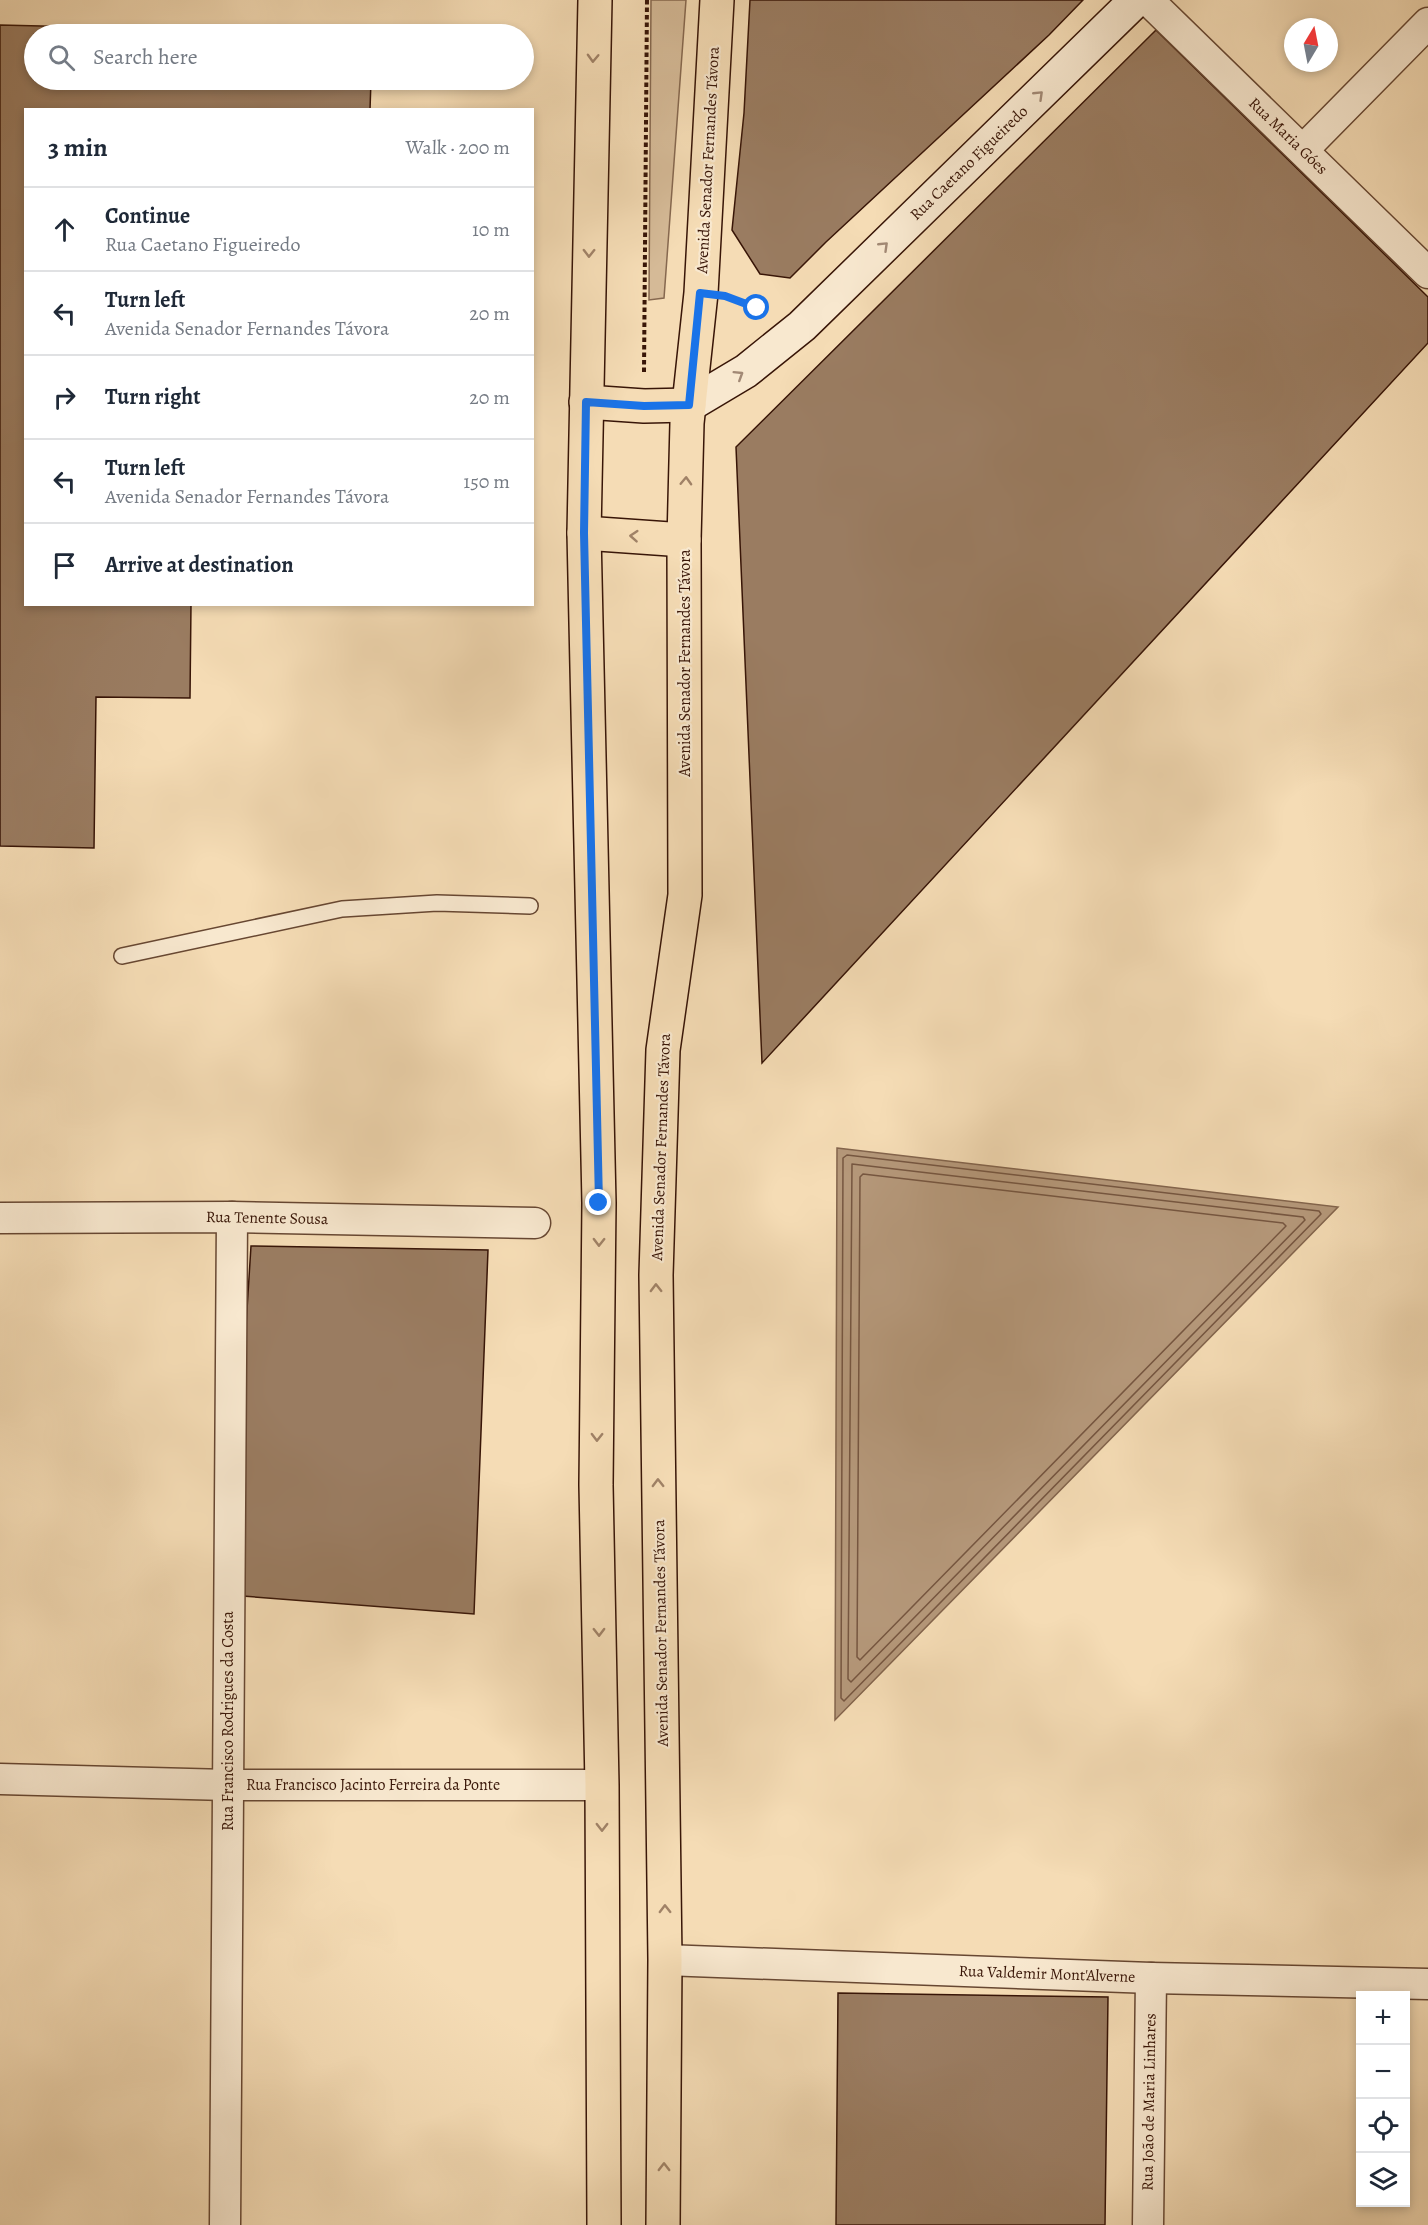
<!DOCTYPE html>
<meta charset="utf-8">
<style>
body{margin:0;font-family:Alegreya,serif;background:#f6f6f7;color:#1f2937}
.controls{position:absolute;right:18px;bottom:18px;display:grid;overflow:hidden;border-radius:0px;box-shadow:0 3px 9px #0003}
.controls button{width:54px;height:54px;display:grid;place-items:center;padding:0;border:0;border-bottom:2px solid #e0e1e3;background:#fff;color:#1f2937;font:30px sans-serif}
.compass{position:absolute;left:1284px;top:18px;width:54px;height:54px;border-radius:50%;background:#fff;box-shadow:0 3px 9px #0003;rotate:10deg}
.stop{position:absolute;width:18px;height:18px;margin:-14px;border:4px solid #1a73e8;border-radius:50%;background:#fff}
.stop.end{background:#1a73e8;border-color:#fff;box-shadow:0 2px 6px #0008}
.list{margin:0;padding:0;list-style:none}
h2{display:flex;justify-content:space-between;align-items:center;height:78px;margin:0;padding:0 24px;font-size:26px}
h2 small{font-size:20px;font-weight:400;color:#747a83}
.list li{display:grid;grid-template-columns:39px 1fr auto;gap:18px;align-items:center;box-sizing:border-box;height:84px;padding:0 24px;border-top:2px solid #e0e1e3}
.list b{display:block;font-size:22px;white-space:nowrap}
.list p{margin:0;font-size:20px;white-space:nowrap;color:#747a83}
.list em{font-size:20px;font-style:normal;color:#747a83}
.icon{flex:none;width:33px;height:33px;fill:none;stroke:currentColor;stroke-width:2;stroke-linecap:round;stroke-linejoin:round}
.map{position:relative;flex:none;width:1428px;height:2225px;overflow:hidden}
.search{position:absolute;background:#fff;box-shadow:0 3px 9px #0003;left:24px;top:24px;width:510px;height:66px;display:flex;align-items:center;gap:15px;box-sizing:border-box;padding:0 21px;border-radius:33px;color:#747a83;font-size:22px}
.panel{position:absolute;background:#fff;box-shadow:0 3px 9px #0003;left:24px;top:108px;width:510px;height:498px;border-radius:0px}
.map>svg:first-child{display:block}
.green{fill:#d5ba97;stroke:#86684f;stroke-width:1.5}
.water{fill:#b5987a;stroke:#83644c;stroke-width:1.5}
.lines{fill:none;stroke-linecap:round;stroke-linejoin:round}
.shore{stroke:#765640;stroke-width:1.5}
.building{fill:#9a7c61;stroke:#381507;stroke-width:1.5}
.service-casing{stroke:#674732;stroke-width:18}
.minor-casing{stroke:#674732;stroke-width:33}
.secondary-casing{stroke:#381507;stroke-width:36}
.primary-casing{stroke:#381507;stroke-width:36}
.path{stroke:#381507;stroke-width:4;stroke-dasharray:4.5 3;stroke-linecap:butt}
.service{stroke:#f8e8cf;stroke-width:15}
.minor{stroke:#f8e8cf;stroke-width:30}
.secondary{stroke:#f8e8cf;stroke-width:33}
.primary{stroke:#f5dcb5;stroke-width:33}
.oneway{stroke:#a08267}
.oneway2{stroke:#a28975}
.route{stroke:#1a73e8;stroke-width:8}
.labels{text-anchor:middle;dominant-baseline:central;stroke-width:4.5;stroke-linejoin:round;paint-order:stroke}
.street-label{font-size:16px;fill:#381507;stroke:#f8e8cf}
</style>
<div class="map">
<svg width="1428" height="2225" viewBox="0 0 1428 2225">
<rect width="100%" height="100%" fill="#f5dcb5"/>
<filter id="stains"><feTurbulence type="fractalNoise" baseFrequency=".00333" numOctaves="4"/><feColorMatrix values="0 0 0 0 .2 0 0 0 0 .09 0 0 0 0 .02 0 0 0 .5 -.17"/></filter>
<radialGradient id="worn" r=".72"><stop offset=".6" stop-color="#630" stop-opacity="0"/><stop offset="1" stop-color="#630" stop-opacity=".3"/></radialGradient>
<path class="green" d="M651,0h35l-22,298 -15,2z"/>
<path class="water" d="M837,1148l501,59 -503,513z"/>
<g class="lines">
<g class="shore">
<path d="M847,1155l472,56 2,3 -477,487 -3,-3 2,-540z"/>
<path d="M852,1164l451,53 2,3 -454,462 -3,-3z"/>
<path d="M863,1174l420,49 3,3 -426,434 -3,-3 3,-480z"/>
</g>
</g>
<g class="building">
<path d="M750,0h333l-34,35 -223,207 -36,36 -30,-4 -28,-44 12,-117z"/>
<path d="M0,25l372,9h-338v46h337l-1,30h-344v494h165l-1,94 -94,-1 -2,151 -94,-2z"/>
<path d="M1156,30l272,267v46l-666,720 -26,-616z"/>
<path d="M251,1246l237,4 -14,364 -245,-19z"/>
<path d="M838,1993l270,4 -3,228h-269z"/>
</g>
<g class="lines">
<defs>
<path id="service" d="M122,956l220,-47 95,-6 93,3"/>
<g id="minor">
<path d="M1148,0l280,273"/>
<path d="M1303,150l125,-127"/>
<path d="M0,1218l232,-1 303,6"/>
<path d="M0,1779l227,6h375"/>
<path d="M665,1960l486,18 277,6"/>
<path d="M225,2225l7,-1008"/>
<path d="M1148,2225l3,-247"/>
</g>
<path id="secondary" d="M689,405l57,-34 56,-45 334,-326"/>
<g id="primary">
<path d="M595,0l-11,533 15,670 -3,282 6,300 2,440"/>
<path d="M586,402l58,4 45,-1"/>
<path d="M584,533l100,7"/>
<path d="M663,2225l2,-265 -9,-685 7,-225 22,-155 -1,-355 3,-117 14,-130 16,-293"/>
</g>
</defs>
<use href="#service" class="service-casing"/>
<use href="#minor" class="minor-casing"/>
<use href="#secondary" class="secondary-casing"/>
<use href="#primary" class="primary-casing"/>
<g class="path">
<path d="M736,299l29,12"/>
<path d="M644,372l3,-372"/>
</g>
<use href="#service" class="service"/>
<use href="#minor" class="minor"/>
<use href="#secondary" class="secondary"/>
<use href="#primary" class="primary"/>
</g>
<defs><path id="oneway-chevron" d="M-2-3.5L2.5 0L-2 3.5" fill="none" stroke-width="1.6" stroke-linecap="round" stroke-linejoin="round" transform="scale(1.5)"/></defs>
<g class="oneway">
<use href="#oneway-chevron" transform="translate(593 58) rotate(92)"/>
<use href="#oneway-chevron" transform="translate(589 253) rotate(91)"/>
<use href="#oneway-chevron" transform="translate(686 481) rotate(-88)"/>
<use href="#oneway-chevron" transform="translate(634 536) rotate(-176)"/>
<use href="#oneway-chevron" transform="translate(599 1242) rotate(91)"/>
<use href="#oneway-chevron" transform="translate(656 1288) rotate(-91)"/>
<use href="#oneway-chevron" transform="translate(597 1437) rotate(91)"/>
<use href="#oneway-chevron" transform="translate(658 1483) rotate(-91)"/>
<use href="#oneway-chevron" transform="translate(599 1632) rotate(89)"/>
<use href="#oneway-chevron" transform="translate(602 1827) rotate(90)"/>
<use href="#oneway-chevron" transform="translate(665 1909) rotate(-91)"/>
<use href="#oneway-chevron" transform="translate(664 2167) rotate(-90)"/>
</g>
<g class="oneway2">
<use href="#oneway-chevron" transform="translate(1039 95) rotate(-44)"/>
<use href="#oneway-chevron" transform="translate(884 246) rotate(-44)"/>
<use href="#oneway-chevron" transform="translate(739 375) rotate(-32)"/>
</g>
<g class="lines">
<path class="route" d="M599,1203l-15,-670 2,-131 58,4 45,-1 11,-112 25,3 32,12"/>
</g>
<g class="labels">
<g class="street-label">
<text transform="translate(1288 136) rotate(44)">Rua Maria Góes</text>
<text transform="translate(708 160) rotate(-87)">Avenida Senador Fernandes Távora</text>
<text transform="translate(969 163) rotate(-44)">Rua Caetano Figueiredo</text>
<text transform="translate(685 663) rotate(-90)">Avenida Senador Fernandes Távora</text>
<text transform="translate(661 1147) rotate(-88)">Avenida Senador Fernandes Távora</text>
<text transform="translate(267 1218) rotate(1)">Rua Tenente Sousa</text>
<text transform="translate(661 1633) rotate(-91)">Avenida Senador Fernandes Távora</text>
<text transform="translate(228 1721) rotate(-90)">Rua Francisco Rodrigues da Costa</text>
<text x="373" y="1785">Rua Francisco Jacinto Ferreira da Ponte</text>
<text transform="translate(1047 1974) rotate(2)">Rua Valdemir Mont'Alverne</text>
<text transform="translate(1149 2102) rotate(-89)">Rua João de Maria Linhares</text>
</g>
</g>
<rect width="100%" height="100%" filter="url(#stains)"/>
<rect width="100%" height="100%" fill="url(#worn)"/>
</svg>
<div class="controls">
<button>+</button>
<button>−</button>
<button><svg class="icon" aria-label="locate" viewBox="0 0 24 24"><circle cx="12" cy="12" r="6"/><path d="M12 2v4M12 18v4M2 12h4M18 12h4"/></svg></button>
<button><svg class="icon" aria-label="layers" viewBox="0 0 24 24"><path d="M12 4l9 5-9 5-9-5zM3 14l9 5 9-5"/></svg></button>
</div>
<svg class="compass" viewBox="-18 -18 36 36"><path d="M0-13l5 13h-10z" fill="#e53935"/><path d="M0 13l5-13h-10z" fill="#747a83"/></svg>
<div class="stop" style="left:757px;top:308px"></div>
<div class="stop end" style="left:599px;top:1203px"></div>
<div class="search"><svg class="icon" aria-label="search" viewBox="0 0 24 24"><circle cx="10" cy="10" r="6"/><path d="M15 15l6 6"/></svg>Search here</div>
<section class="panel">
<h2>3 min<small>Walk · 200 m</small></h2>
<ul class="list">
<li><svg class="icon" aria-label="ahead" viewBox="0 0 24 24"><path d="M12 20V5M6 11l6-6 6 6"/></svg><div><b>Continue</b><p>Rua Caetano Figueiredo</p></div><em>10 m</em></li>
<li><svg class="icon" aria-label="left" viewBox="0 0 24 24"><path d="M17 20v-9H6M10 6l-5 5 5 5"/></svg><div><b>Turn left</b><p>Avenida Senador Fernandes Távora</p></div><em>20 m</em></li>
<li><svg class="icon" aria-label="right" viewBox="0 0 24 24"><path d="M7 20v-9h11M14 6l5 5-5 5"/></svg><div><b>Turn right</b></div><em>20 m</em></li>
<li><svg class="icon" aria-label="left" viewBox="0 0 24 24"><path d="M17 20v-9H6M10 6l-5 5 5 5"/></svg><div><b>Turn left</b><p>Avenida Senador Fernandes Távora</p></div><em>150 m</em></li>
<li><svg class="icon" aria-label="arrive" viewBox="0 0 24 24"><path d="M6 21V4h12l-3 4 3 4H6"/></svg><div><b>Arrive at destination</b></div></li>
</ul>
</section>
</div>
